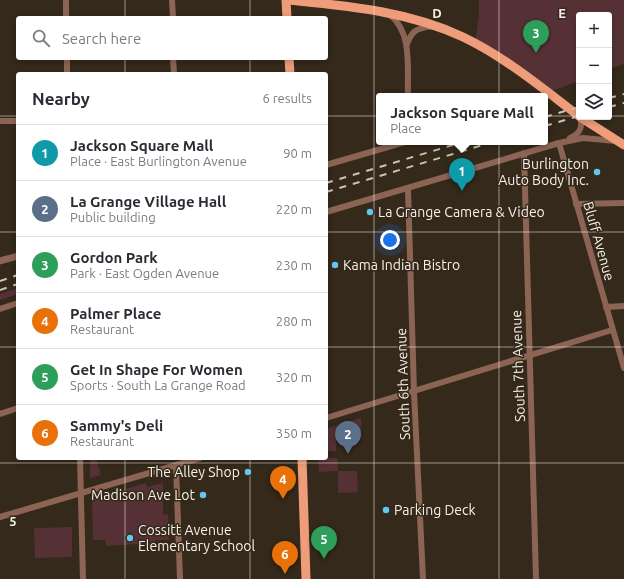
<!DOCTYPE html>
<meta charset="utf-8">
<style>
body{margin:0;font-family:Ubuntu,sans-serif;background:#f7f7f7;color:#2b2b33}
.controls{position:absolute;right:12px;top:12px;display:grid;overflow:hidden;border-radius:4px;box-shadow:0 2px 6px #0003}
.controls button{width:36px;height:36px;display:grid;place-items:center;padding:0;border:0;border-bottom:1px solid #e1e1e2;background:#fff;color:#2b2b33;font:20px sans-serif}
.you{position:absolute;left:390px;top:240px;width:14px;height:14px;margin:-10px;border:3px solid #fff;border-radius:50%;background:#1a73e8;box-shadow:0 0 0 6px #1a73e833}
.badge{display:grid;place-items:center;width:26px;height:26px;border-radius:50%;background:#457087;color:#fff;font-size:13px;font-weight:700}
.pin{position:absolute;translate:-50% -33px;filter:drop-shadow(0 1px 2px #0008)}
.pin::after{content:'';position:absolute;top:21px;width:14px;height:12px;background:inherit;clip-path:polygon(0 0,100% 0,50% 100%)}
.popup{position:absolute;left:376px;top:93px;width:172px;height:52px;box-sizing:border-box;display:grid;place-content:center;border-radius:4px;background:#fff;filter:drop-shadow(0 1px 3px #0005);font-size:13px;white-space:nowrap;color:#7c7c81}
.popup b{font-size:15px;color:#2b2b33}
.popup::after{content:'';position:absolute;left:50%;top:100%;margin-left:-8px;border:8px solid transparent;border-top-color:#fff}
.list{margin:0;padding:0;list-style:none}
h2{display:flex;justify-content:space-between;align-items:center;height:52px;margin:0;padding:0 16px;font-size:17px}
h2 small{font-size:13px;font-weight:400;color:#7c7c81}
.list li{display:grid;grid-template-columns:26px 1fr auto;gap:12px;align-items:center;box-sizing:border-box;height:56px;padding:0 16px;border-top:1px solid #e1e1e2}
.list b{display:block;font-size:15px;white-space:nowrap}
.list p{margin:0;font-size:13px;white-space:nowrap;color:#7c7c81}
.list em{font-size:13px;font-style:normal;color:#7c7c81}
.icon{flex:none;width:22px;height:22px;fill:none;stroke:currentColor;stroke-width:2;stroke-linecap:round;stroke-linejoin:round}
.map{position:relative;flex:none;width:624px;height:579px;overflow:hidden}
.search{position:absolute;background:#fff;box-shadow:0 2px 6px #0003;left:16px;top:16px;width:312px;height:44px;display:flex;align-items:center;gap:10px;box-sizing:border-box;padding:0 14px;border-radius:4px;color:#7c7c81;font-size:15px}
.panel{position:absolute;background:#fff;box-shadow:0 2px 6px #0003;left:16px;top:72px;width:312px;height:388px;border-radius:4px}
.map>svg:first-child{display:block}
.green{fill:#553135}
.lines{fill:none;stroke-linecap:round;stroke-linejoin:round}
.minor{stroke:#8c6453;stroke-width:6}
.tertiary{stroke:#8c6453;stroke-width:7}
.primary{stroke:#ee9c79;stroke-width:9}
.rail{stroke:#cbc3b8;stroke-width:2;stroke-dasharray:7 7;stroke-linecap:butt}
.grid{fill:none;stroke:#f7f0e7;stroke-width:1;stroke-opacity:0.55}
.poi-dot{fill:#64c5ee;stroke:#34291a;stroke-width:1.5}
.labels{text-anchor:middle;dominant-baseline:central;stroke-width:3;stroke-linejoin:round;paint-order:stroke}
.poi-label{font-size:14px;fill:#f7f0e7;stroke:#34291a;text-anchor:start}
.street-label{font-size:14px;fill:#f7f0e7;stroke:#34291a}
.grid-label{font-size:13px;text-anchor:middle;font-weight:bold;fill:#f7f0e7;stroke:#34291a;stroke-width:3;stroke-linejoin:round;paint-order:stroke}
</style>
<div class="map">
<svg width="624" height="579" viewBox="0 0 624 579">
<rect width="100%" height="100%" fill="#34291a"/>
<g class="green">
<path d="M479,0h145v64l-15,5v-54h-30v66l-30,11 -74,-50 4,-27z"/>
<path d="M18,288v6l-18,6v-6z"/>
<path d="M361,418l1,20 -26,1v12h-10v-22z"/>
<path d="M90,458h6l5,17 -11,3z"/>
<path d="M318,458h19l1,13h19l1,21 -20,1v-22l-19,1z"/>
<path d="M146,483l1,4 16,-4v32l5,-1 1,26h-14v6h-17l-1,-2 -31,2 -1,-6h-12l-1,-41z"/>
<path d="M72,527v30l-37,1 -1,-30z"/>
</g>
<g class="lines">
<g class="minor">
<path d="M66,0v18"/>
<path d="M172,0l1,18"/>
<path d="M390,15c23,18 17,54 18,81"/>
<path d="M407,44c6,-16 11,-15 26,-18"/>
<path d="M67,58v16"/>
<path d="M173,58l1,16"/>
<path d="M0,121h18"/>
<path d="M570,138c10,-4 13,-10 10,-21"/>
<path d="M559,143l65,225"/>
<path d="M524,153l12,426"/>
<path d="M326,165l79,-23"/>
<path d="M408,188l6,204 9,187"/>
<path d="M576,204l48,-1"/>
<path d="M326,212l233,-69 24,-5 33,3"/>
<path d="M606,307l18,-1"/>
<path d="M0,309l18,-6"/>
<path d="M0,414l18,-6"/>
<path d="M326,418l286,-88"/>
<path d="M80,458l3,121"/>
<path d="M176,465l4,114"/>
<path d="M0,517l200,-59"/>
</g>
<path class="tertiary" d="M0,261l18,-5"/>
<g class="primary">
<path d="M286,0l1,18"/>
<path d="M288,0c60,6 120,11 175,37 42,20 79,51 116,79"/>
<path d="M289,58l1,16"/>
<path d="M580,117l44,28"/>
<path d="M302,458l4,121"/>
</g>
<g class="rail">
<path d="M609,98l15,-4"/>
<path d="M609,107l15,-4"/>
<path d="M545,117l34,-10"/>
<path d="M545,126l34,-10"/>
<path d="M326,183l137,-41"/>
<path d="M326,192l167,-50"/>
<path d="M0,281l18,-6"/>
<path d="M0,290l18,-6"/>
</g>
</g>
<path class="grid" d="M125,0v18M250,0v18M374,0v579M499,0v579M125,58v16M250,58v16M0,116h18M326,116h253M609,116h15M0,232h18M326,232h298M0,347h18M326,347h298M125,458v121M250,458v121M0,463h624"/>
<g class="poi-dot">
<circle cx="597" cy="172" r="4"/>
<circle cx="370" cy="212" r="4"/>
<circle cx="335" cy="265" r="4"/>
<circle cx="248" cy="472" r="4"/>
<circle cx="203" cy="495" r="4"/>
<circle cx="386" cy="510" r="4"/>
<circle cx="130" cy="538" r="4"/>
</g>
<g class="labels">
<g class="poi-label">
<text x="589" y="164" text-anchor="end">Burlington<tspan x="589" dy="16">Auto Body Inc.</tspan></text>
<text x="378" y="212">La Grange Camera &amp; Video</text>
<text x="343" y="265">Kama Indian Bistro</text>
<text x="240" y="472" text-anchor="end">The Alley Shop</text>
<text x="195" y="495" text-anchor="end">Madison Ave Lot</text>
<text x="394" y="510">Parking Deck</text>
<text x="138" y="530">Cossitt Avenue<tspan x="138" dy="16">Elementary School</tspan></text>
</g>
<g class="street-label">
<text transform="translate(599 241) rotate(74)">Bluff Avenue</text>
<text transform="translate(518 366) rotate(-92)">South 7th Avenue</text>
<text transform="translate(403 384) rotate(-92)">South 6th Avenue</text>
</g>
</g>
<g class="grid-label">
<text x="437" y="18">D</text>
<text x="562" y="18">E</text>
<text x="13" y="526">5</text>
</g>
</svg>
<div class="controls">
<button>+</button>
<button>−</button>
<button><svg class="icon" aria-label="layers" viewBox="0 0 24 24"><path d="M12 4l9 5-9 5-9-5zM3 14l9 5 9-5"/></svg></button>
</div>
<div class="you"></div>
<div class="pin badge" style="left:462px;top:191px;background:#0f9aa8">1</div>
<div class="popup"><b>Jackson Square Mall</b>Place</div>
<div class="pin badge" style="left:348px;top:454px;background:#5c6f8a">2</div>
<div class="pin badge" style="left:536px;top:53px;background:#2e9e5b">3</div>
<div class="pin badge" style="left:283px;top:499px;background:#e8710a">4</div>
<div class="pin badge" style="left:324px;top:559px;background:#2e9e5b">5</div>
<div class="pin badge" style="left:285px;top:574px;background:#e8710a">6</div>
<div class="search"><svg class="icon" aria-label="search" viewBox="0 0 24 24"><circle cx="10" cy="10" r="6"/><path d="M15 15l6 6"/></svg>Search here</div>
<section class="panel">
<h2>Nearby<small>6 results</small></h2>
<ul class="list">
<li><span class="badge" style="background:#0f9aa8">1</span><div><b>Jackson Square Mall</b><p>Place · East Burlington Avenue</p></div><em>90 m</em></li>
<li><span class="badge" style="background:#5c6f8a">2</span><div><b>La Grange Village Hall</b><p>Public building</p></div><em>220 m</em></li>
<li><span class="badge" style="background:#2e9e5b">3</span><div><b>Gordon Park</b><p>Park · East Ogden Avenue</p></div><em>230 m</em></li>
<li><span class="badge" style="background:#e8710a">4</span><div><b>Palmer Place</b><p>Restaurant</p></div><em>280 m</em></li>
<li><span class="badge" style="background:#2e9e5b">5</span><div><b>Get In Shape For Women</b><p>Sports · South La Grange Road</p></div><em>320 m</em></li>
<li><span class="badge" style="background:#e8710a">6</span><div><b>Sammy's Deli</b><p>Restaurant</p></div><em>350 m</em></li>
</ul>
</section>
</div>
